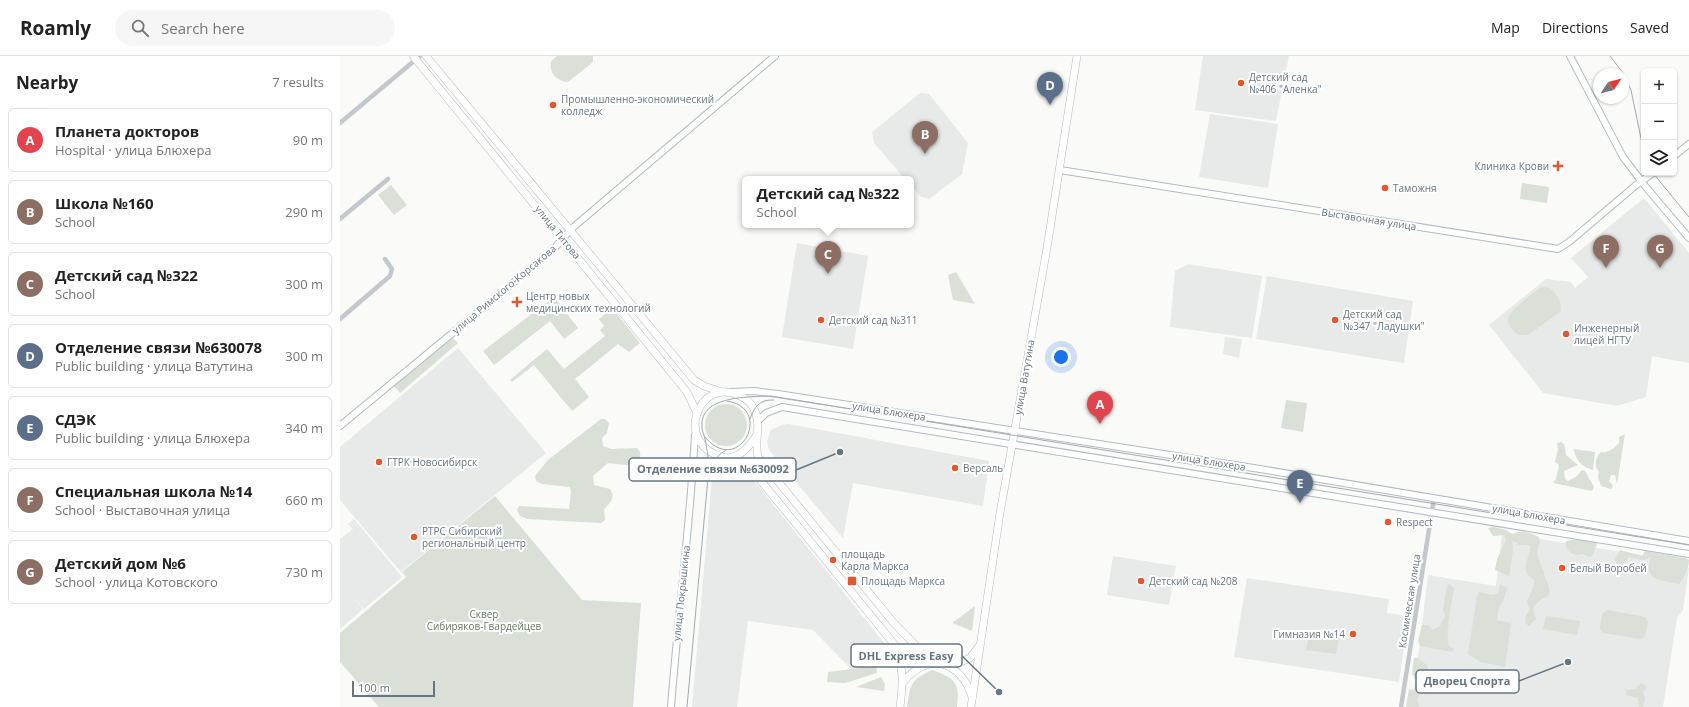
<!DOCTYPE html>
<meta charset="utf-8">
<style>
body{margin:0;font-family:"Open Sans",sans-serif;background:#f6f6f6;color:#222}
.controls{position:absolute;right:12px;top:12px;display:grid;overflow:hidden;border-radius:6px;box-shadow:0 1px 3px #0004}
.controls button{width:36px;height:36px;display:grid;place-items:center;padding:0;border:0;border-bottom:1px solid #e0e0e0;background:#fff;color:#222;font:20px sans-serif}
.compass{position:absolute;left:1253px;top:12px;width:36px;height:36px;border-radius:50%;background:#fff;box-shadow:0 1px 3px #0004;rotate:55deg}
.scale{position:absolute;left:12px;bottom:10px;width:83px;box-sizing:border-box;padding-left:4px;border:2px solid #657683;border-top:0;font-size:11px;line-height:14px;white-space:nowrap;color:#657683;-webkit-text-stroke:3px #fff;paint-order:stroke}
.you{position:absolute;left:721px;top:301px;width:14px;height:14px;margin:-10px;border:3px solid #fff;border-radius:50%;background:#1a73e8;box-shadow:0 0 0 6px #1a73e833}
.badge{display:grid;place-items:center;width:26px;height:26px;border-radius:50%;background:#e4572e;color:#fff;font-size:13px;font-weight:700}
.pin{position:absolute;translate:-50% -33px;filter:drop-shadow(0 1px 2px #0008)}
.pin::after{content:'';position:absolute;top:21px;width:14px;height:12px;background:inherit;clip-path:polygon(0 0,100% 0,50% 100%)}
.popup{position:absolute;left:402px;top:120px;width:172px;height:52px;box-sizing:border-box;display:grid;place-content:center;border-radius:6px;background:#fff;filter:drop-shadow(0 1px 3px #0005);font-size:13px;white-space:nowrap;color:#767676}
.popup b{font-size:15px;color:#222}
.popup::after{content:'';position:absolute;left:50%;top:100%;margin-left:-8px;border:8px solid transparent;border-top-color:#fff}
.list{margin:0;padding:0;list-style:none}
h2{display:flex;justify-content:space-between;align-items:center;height:52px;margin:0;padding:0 16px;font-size:17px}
h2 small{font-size:13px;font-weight:400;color:#767676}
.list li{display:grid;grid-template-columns:26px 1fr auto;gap:12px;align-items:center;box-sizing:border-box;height:64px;margin:0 8px 8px;padding:0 8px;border:1px solid #e0e0e0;border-radius:6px}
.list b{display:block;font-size:15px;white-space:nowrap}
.list p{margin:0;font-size:13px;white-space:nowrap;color:#767676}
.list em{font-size:13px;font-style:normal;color:#767676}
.icon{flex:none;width:22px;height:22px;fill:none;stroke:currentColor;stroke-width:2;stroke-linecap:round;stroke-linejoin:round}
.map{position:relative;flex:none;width:1349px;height:651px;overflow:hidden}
header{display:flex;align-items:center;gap:24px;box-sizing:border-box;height:56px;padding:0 20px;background:#fff;border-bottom:1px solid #e0e0e0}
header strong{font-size:19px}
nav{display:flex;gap:22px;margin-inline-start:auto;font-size:14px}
.search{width:280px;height:36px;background:#f6f6f6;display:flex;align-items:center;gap:10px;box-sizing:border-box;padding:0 14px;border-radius:22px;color:#767676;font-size:15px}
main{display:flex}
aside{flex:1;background:#fff}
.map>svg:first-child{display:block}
.built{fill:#e8e9e9}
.green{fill:#dadfd7}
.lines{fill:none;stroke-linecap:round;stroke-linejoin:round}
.secondary-casing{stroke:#b3babf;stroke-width:8}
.primary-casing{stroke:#b5babe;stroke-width:8}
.street{stroke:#c3c8cc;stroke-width:4.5}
.secondary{stroke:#fff;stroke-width:6}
.primary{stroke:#fff;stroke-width:7}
.tram{stroke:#a2aab0;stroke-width:1}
.poi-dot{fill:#e4572e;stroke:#fff;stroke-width:1.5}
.labels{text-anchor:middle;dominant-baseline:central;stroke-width:4;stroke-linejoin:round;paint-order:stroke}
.poi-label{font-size:10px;fill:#657683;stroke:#fff;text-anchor:start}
.street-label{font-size:10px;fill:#657683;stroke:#fff}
.park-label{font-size:10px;fill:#687a64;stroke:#fff}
.leader{fill:none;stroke:#657683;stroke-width:1.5}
.callout-dot{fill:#657683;stroke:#fff;stroke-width:1.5}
.callout{fill:#fff;stroke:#657683;stroke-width:1.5}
.callout-label{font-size:11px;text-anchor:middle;font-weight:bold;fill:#657683}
</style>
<header>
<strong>Roamly</strong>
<div class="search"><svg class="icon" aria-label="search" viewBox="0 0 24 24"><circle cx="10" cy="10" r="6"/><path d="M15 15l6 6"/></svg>Search here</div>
<nav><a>Map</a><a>Directions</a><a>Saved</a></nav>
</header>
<main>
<aside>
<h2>Nearby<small>7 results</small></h2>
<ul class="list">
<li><span class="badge" style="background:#e0444e">A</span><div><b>Планета докторов</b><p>Hospital · улица Блюхера</p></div><em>90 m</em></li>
<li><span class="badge" style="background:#8d6e63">B</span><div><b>Школа №160</b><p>School</p></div><em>290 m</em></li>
<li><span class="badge" style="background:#8d6e63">C</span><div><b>Детский сад №322</b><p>School</p></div><em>300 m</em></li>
<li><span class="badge" style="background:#5c6f8a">D</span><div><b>Отделение связи №630078</b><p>Public building · улица Ватутина</p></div><em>300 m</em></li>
<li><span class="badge" style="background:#5c6f8a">E</span><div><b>СДЭК</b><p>Public building · улица Блюхера</p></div><em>340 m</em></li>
<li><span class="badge" style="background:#8d6e63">F</span><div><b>Специальная школа №14</b><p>School · Выставочная улица</p></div><em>660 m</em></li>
<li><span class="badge" style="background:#8d6e63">G</span><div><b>Детский дом №6</b><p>School · улица Котовского</p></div><em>730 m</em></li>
</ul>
</aside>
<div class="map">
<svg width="1349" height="651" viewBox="0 0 1349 651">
<rect width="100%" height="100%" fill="#fafaf8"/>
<g class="built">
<path d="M863,0h86l-13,65 -81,-11z"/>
<path d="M580,37l9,1 39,49 -6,31 -33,25 -9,-3 -9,-10v-7h-6l-31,-36 -2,-11z"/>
<path d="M870,58l68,10 -10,64 -69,-11z"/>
<path d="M1304,142l45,55v110l-37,-7 -6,41 -29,9 -74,-13 -54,-68 57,-46 25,3 4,6 2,-2 11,-9 -17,-19z"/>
<path d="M457,187l71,13 -15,93 -71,-12z"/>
<path d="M848,208l74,12 -10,62 -82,-11 5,-56z"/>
<path d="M927,220l146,25 -9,62 -148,-24z"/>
<path d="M885,281l17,2 -3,19 -16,-4z"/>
<path d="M118,292l88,105 -145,119 -61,-72v-53z"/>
<path d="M449,368l200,37 -6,45 -130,-23 -10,55 -74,-88 -2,-8 4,-12 11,-5z"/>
<path d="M393,409l12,4 139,174 -4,21 -29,5 -38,-39 -65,-9 -11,86h-45l20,-230 5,-8z"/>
<path d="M14,463l48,58 -38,32 -13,-15 12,15 -23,20v-90l13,-10 -5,-5z"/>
<path d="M1162,477l172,27v5l15,3 -6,42 -6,8 -14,89h-251l16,-132 68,11z"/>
<path d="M773,500l63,10 -7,39 -62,-10z"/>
<path d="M907,522l142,21 -2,14 22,3 -10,66 -165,-25z"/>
</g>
<g class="green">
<path d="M217,0h36v6l-25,20c-12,-1 -19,-9 -17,-21z"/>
<path d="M1182,127l27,4 -2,16 -27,-4z"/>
<path d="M51,129l16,20 -13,10 -16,-20z"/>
<path d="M616,216l19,32 -22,-4 -5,-25z"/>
<path d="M1202,231l8,1c7,7 13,14 10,24l-32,23h-9c-21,-14 -7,-25 7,-36 5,-4 10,-9 16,-12z"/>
<path d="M214,241l24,31 -14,11 -14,-18 -56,44 -11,-14z"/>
<path d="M272,252l28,35 -11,9 -11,-8 -43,35 14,18 -17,14 -38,-46 -22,17 -2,-2 37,-31 17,20 41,-33 -5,-6 4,-4 -5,-7z"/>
<path d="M112,281l6,6 -58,50 -6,-7z"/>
<path d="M946,344l21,3 -4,29 -22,-4z"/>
<circle cx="386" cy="369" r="21"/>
<path d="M261,363h4l4,4 -2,10 -5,5 1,8 8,3 26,-1c6,6 3,13 -2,18l-27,-3 -15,13 1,9 16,4c6,10 0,13 -6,21l1,10 -4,3 -74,-4 -7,-3 -3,-6 2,-4 50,3 2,-17 -1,-5 -28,-3 -6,-3 -1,-5 13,-16z"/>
<path d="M1285,378l-8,50 -2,-9h-4l-2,6 4,5 -2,3 -10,-3 -3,-9 1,-5c-5,-6 -4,-14 2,-20 8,1 13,-4 18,-9v-6z"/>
<path d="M1221,386l3,2 2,11 12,10 -14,6 1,8 3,2 8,-4 6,-7 3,1 9,16 -2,4 -39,-8 3,-4 3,-14 -4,-3 3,-13 -1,-6z"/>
<path d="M1234,393l21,3 -2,18c-11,-3 -18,-10 -19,-21z"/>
<path d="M155,440l87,104 59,3 -8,104h-254l-39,-45v-29l66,-56 -4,-5z"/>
<path d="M1154,471l12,3 6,4c9,-4 18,-2 27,3l1,5c-5,11 -1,20 4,29 -1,9 9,14 4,25 -7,3 -10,5 -15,13l3,10 -7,7 -4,-3 1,-7 4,-6 -3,-8 7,-17v-5c-2,-2 -6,-4 -7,-7 -5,-8 5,-19 3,-28h-12l-2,-3 -4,-1 1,9 -4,26 -14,-6 2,-11 9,-19 -2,-5 -11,1 -5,-8z"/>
<path d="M1237,483l20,4 -4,12 -3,2 -7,-3 -8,1c-7,-3 -10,-7 -9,-14z"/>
<path d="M1280,494l22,6 3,-5 41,7 3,2c0,8 -5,18 -10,24 -9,-2 -29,-3 -30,-14 -1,-4 1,-9 2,-13l-7,3 -15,-3 -8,9h-4l-2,-7z"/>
<path d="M1110,528l4,4c-2,12 -10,51 -4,59l4,1 -1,4 -33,-6 -2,-5 4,-16h6l5,5 7,-4 5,-10 -2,-6 4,-25z"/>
<path d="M1160,528l7,4 -3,11 -5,9 -2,12 14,3 -6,44 -25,-5 -12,-8 9,-58 2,-4c8,1 12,5 19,1z"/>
<path d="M635,550l-3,25 -20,-8z"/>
<path d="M1268,554l37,7 3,5 -3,14 -4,3 -38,-6 -3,-5 2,-14z"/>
<path d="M1206,560l34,5 -3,14 -34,-6z"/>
<path d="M969,577l30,4 -3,17 -30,-4z"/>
<path d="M1074,602h4l10,8 -2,10 -4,3h-7l-3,-5z"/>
<path d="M536,610l1,7 -32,10 -18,-1 1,-10z"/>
<path d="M592,614c23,8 28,12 25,37h-50c4,-24 3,-26 25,-37z"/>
<path d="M541,621l4,7 -1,7 -28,-4z"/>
<path d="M1301,627l4,2 1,4 -3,2 2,8 -2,8h-4l-1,-9 -12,-3v-5l9,-1z"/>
<path d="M1069,633l10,2 1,3 -3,4 2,9h-13z"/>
</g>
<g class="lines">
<defs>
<g id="secondary">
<path d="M1230,0l53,101 22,29 44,52"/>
<path d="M1334,100l15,-12"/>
<path d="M720,114l498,79 11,-7 66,-56 18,-13"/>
<path d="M390,336l24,-1 24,3 482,75 429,72"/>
<path d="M418,365l8,-8 16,-6 907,147"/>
<path d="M0,370l213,-176 17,-20 205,-174"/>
<path d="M353,423l16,-12 17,-9"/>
<path d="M331,651c7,-91 19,-181 24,-272"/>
</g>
<g id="primary">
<path d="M73,0l274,336 10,21"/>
<path d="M86,0l268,324 10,6 18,6"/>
<path d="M416,380c-7,11 -18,25 -33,21 -50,-13 -25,-80 15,-62 7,3 13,7 16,14 8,15 0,32 4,48l135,165 25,26 18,14"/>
<path d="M393,402l15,7 146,179c10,22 9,40 6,63"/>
<path d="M611,610l19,-8 9,-12"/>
<path d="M563,627c23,-32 58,-23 69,14"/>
<path d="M631,651l29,-194 47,-265 30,-192"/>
</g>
</defs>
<use href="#secondary" class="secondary-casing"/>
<use href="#primary" class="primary-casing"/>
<g class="street">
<path d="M0,67l80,-67"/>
<path d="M0,163l48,-40"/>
<path d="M0,263l50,-43 2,-7 -7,-10"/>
<path d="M1061,651l33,-209"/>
</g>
<use href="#secondary" class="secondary"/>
<use href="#primary" class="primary"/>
<g class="tram">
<path d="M1270,0l13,17 8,17 13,63"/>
<path d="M1313,117l36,44"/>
<path d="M410,363c4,-12 10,-20 24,-19"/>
<path d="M365,381c34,41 70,-29 22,-36"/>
<path d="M371,416c1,-11 6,-16 15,-22"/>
<path d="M347,651l22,-240c-1,-10 -2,-19 -4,-28 -1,-4 -3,-8 -3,-12 -3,-32 48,-30 69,-31l918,149"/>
</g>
</g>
<g class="poi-dot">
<circle cx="901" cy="27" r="4"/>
<circle cx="213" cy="49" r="4"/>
<path d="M1216 104h4v4h4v4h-4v4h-4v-4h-4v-4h4z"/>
<circle cx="1045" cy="132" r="4"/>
<path d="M175 240h4v4h4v4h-4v4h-4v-4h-4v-4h4z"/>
<circle cx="481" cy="264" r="4"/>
<circle cx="995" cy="264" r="4"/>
<circle cx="1226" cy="278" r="4"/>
<circle cx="39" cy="406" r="4"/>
<circle cx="615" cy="412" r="4"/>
<circle cx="1048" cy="466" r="4"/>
<circle cx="74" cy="481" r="4"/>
<circle cx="493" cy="504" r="4"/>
<circle cx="1222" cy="512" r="4"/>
<rect x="507" y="520" width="10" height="10" rx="2"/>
<circle cx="801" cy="525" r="4"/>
<circle cx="1013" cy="578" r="4"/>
</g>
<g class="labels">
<g class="poi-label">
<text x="909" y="21">Детский сад<tspan x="909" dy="12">№406 "Аленка"</tspan></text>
<text x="221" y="43">Промышленно-экономический<tspan x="221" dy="12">колледж</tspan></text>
<text x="1209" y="110" text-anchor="end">Клиника Крови</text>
<text x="1053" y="132">Таможня</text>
<text x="186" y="240">Центр новых<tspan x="186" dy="12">медицинских технологий</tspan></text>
<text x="1003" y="258">Детский сад<tspan x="1003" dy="12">№347 "Ладушки"</tspan></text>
<text x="489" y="264">Детский сад №311</text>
<text x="1234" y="272">Инженерный<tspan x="1234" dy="12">лицей НГТУ</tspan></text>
<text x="47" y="406">ГТРК Новосибирск</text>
<text x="623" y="412">Версаль</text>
<text x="1056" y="466">Respect</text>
<text x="82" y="475">РТРС Сибирский<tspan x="82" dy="12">региональный центр</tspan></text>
<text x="501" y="498">площадь<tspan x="501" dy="12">Карла Маркса</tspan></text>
<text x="1230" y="512">Белый Воробей</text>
<text x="521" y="525">Площадь Маркса</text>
<text x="809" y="525">Детский сад №208</text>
<text x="1005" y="578" text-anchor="end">Гимназия №14</text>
</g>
<g class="street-label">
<text transform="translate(1029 163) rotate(9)">Выставочная улица</text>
<text transform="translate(218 176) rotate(51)">улица Титова</text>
<text transform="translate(164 233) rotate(-40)">улица Римского-Корсакова</text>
<text transform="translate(684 321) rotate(-80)">улица Ватутина</text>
<text transform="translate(549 355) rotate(9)">улица Блюхера</text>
<text transform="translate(869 405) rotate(9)">улица Блюхера</text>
<text transform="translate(1189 458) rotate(10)">улица Блюхера</text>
<text transform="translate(341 537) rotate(-84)">улица Покрышкина</text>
<text transform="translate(1069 545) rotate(-81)">Космическая улица</text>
</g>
<g class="park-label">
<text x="144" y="558">Сквер<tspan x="144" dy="12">Сибиряков-Гвардейцев</tspan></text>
</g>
</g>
<path class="leader" d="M500 396L456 414M659 636L622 600M1228 606L1179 625"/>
<g class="callout-dot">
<circle cx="500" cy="396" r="4"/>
<circle cx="659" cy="636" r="4"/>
<circle cx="1228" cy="606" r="4"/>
</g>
<g class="callout">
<rect x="289" y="402" width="167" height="23" rx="4"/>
<rect x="511" y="588" width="111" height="23" rx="4"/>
<rect x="1076" y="614" width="103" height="23" rx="4"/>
</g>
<g class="callout-label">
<text x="373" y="417">Отделение связи №630092</text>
<text x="566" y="604">DHL Express Easy</text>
<text x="1127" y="629">Дворец Спорта</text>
</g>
</svg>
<div class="controls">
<button>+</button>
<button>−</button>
<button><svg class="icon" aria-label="layers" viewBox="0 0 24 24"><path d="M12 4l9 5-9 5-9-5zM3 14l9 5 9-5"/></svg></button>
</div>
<svg class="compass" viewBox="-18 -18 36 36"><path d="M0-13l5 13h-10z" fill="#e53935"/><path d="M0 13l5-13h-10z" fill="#767676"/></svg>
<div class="scale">100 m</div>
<div class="you"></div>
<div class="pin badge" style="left:760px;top:368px;background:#e0444e">A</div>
<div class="pin badge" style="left:585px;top:98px;background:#8d6e63">B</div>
<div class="pin badge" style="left:488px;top:218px;background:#8d6e63">C</div>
<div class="popup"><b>Детский сад №322</b>School</div>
<div class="pin badge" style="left:710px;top:49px;background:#5c6f8a">D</div>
<div class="pin badge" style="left:960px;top:447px;background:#5c6f8a">E</div>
<div class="pin badge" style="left:1266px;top:212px;background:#8d6e63">F</div>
<div class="pin badge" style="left:1320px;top:212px;background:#8d6e63">G</div>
</div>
</main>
